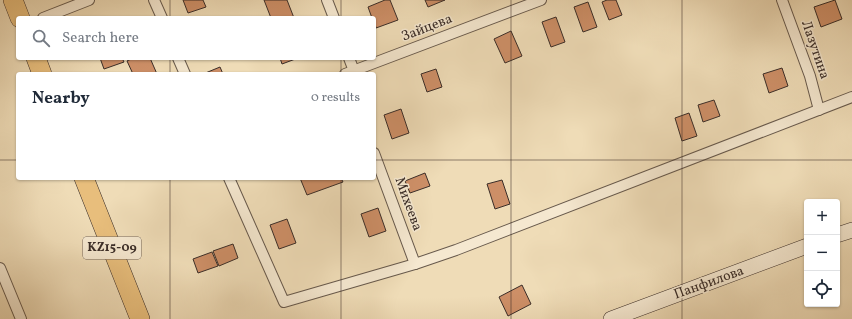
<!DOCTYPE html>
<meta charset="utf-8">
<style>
body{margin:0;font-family:Vollkorn,serif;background:#f2f2f3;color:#1f2937}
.controls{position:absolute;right:12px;bottom:12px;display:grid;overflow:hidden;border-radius:4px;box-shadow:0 1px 3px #0004}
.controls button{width:36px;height:36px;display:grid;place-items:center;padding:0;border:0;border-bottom:1px solid #e0e1e3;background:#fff;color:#1f2937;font:20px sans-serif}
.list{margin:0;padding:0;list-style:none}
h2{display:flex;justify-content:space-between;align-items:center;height:52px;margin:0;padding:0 16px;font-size:17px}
h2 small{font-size:13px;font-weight:400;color:#747a83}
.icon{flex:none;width:22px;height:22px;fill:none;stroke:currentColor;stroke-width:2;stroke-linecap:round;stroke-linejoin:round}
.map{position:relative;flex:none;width:852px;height:319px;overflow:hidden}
.search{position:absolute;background:#fff;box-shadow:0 1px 3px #0004;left:16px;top:16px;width:360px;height:44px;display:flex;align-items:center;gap:10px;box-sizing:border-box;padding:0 14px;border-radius:4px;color:#747a83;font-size:15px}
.panel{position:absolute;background:#fff;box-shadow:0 1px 3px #0004;left:16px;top:72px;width:360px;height:108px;border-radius:4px}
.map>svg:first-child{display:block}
.building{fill:#cd8f67;stroke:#3a2d28}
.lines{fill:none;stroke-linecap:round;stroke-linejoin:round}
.street-casing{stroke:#67594c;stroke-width:12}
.secondary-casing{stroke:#3a2d28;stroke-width:16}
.highway-casing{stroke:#3a2d28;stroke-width:20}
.street{stroke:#f5e8d0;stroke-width:10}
.secondary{stroke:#f5e8d0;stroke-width:15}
.highway{stroke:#e8be7c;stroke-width:19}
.grid{fill:none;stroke:#3a2d28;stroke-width:1;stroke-opacity:0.55}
.labels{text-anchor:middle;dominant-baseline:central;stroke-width:3;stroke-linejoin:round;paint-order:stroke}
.shield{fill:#f5e8d0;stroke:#72655a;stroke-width:1}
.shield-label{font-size:13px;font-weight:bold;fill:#3a2d28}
.street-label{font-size:14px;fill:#3a2d28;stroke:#f5e8d0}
</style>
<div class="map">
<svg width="852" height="319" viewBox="0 0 852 319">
<rect width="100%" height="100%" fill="#efdcb7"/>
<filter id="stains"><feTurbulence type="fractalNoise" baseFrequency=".005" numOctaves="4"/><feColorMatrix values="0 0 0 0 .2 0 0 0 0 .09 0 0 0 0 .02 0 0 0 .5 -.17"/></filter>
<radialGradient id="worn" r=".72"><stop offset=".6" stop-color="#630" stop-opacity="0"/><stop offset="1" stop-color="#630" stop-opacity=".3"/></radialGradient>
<g class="building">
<path d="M183,0h20l3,7 -18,6z"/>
<path d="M264,0h23l7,18h-23z"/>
<path d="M385,0h5l8,20 -22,8 -2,-10h-2l-4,-11z"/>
<path d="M425,0h20l-17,7z"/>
<path d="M607,0h9l6,15 -13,5 -7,-18z"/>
<path d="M835,0l7,19 -21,8 -7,-20z"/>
<path d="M588,2l9,25 -14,5 -9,-25z"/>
<path d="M556,17l9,25 -14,5 -9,-25z"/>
<path d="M511,31l11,25 -17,7 -11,-24z"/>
<path d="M100,58h22l2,4 -20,7z"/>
<path d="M133,58h17l7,16h-24l-6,-13z"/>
<path d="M280,58h18l-16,6z"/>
<path d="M220,67l3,7h-20z"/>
<path d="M782,68l6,18 -19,7 -6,-19z"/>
<path d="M436,69l6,18 -15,5 -6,-18z"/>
<path d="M714,100l6,16 -17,6 -5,-17z"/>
<path d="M401,109l8,24 -17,6 -8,-24z"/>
<path d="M689,113l8,23 -15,5 -7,-23z"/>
<path d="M425,173l5,13 -20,7 -5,-12z"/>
<path d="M300,178h41l2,4 -36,13z"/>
<path d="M502,180l8,24 -15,5 -8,-25z"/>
<path d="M378,208l8,23 -17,6 -8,-23z"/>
<path d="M287,219l9,24 -17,6 -9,-24z"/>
<path d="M233,244l5,14 -19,8 -6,-15z"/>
<path d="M212,252l6,14 -20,7 -5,-14z"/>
<path d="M522,285l9,19 -23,12 -9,-19z"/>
</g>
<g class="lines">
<defs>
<g id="street">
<path d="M154,0l8,18"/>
<path d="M327,0l7,18"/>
<path d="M782,0l28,76 9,34"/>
<path d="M43,18l46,-18"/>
<path d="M178,58l7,16"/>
<path d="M349,58l5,13"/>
<path d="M345,74l196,-74"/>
<path d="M374,153l41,111"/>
<path d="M229,178l55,124 131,-38 41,-14 396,-153"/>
<path d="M0,268l21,51"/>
</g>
<g id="secondary">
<path d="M837,235l15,-5"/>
<path d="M611,319l196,-73"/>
</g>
<g id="highway">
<path d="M13,0l7,18"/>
<path d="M36,58l6,16"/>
<path d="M84,178l56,141"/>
</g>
</defs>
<use href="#street" class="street-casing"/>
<use href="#secondary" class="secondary-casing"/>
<use href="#highway" class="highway-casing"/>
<use href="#street" class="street"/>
<use href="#secondary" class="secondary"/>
<use href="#highway" class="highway"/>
</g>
<path class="grid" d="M170,0v18M341,0v18M511,0v319M682,0v319M170,58v16M341,58v16M0,160h18M374,160h478M170,178v141M341,178v141"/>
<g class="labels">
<rect class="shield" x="83" y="237" width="58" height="22" rx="3"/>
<g class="shield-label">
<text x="112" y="248">KZ15-09</text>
</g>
<g class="street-label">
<text transform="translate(427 28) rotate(-21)">Зайцева</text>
<text transform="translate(815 50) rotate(71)">Лазутина</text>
<text transform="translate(408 204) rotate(70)">Михеева</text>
<text transform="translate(709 283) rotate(-20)">Панфилова</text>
</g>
</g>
<rect width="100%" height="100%" filter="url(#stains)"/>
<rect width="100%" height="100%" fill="url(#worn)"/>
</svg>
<div class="controls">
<button>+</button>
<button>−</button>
<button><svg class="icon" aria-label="locate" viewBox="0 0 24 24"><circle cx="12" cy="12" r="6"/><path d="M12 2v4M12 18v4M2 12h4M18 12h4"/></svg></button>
</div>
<div class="search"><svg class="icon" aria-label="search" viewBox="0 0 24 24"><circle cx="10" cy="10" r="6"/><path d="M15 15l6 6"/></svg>Search here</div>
<section class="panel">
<h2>Nearby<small>0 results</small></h2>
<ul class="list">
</ul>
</section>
</div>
